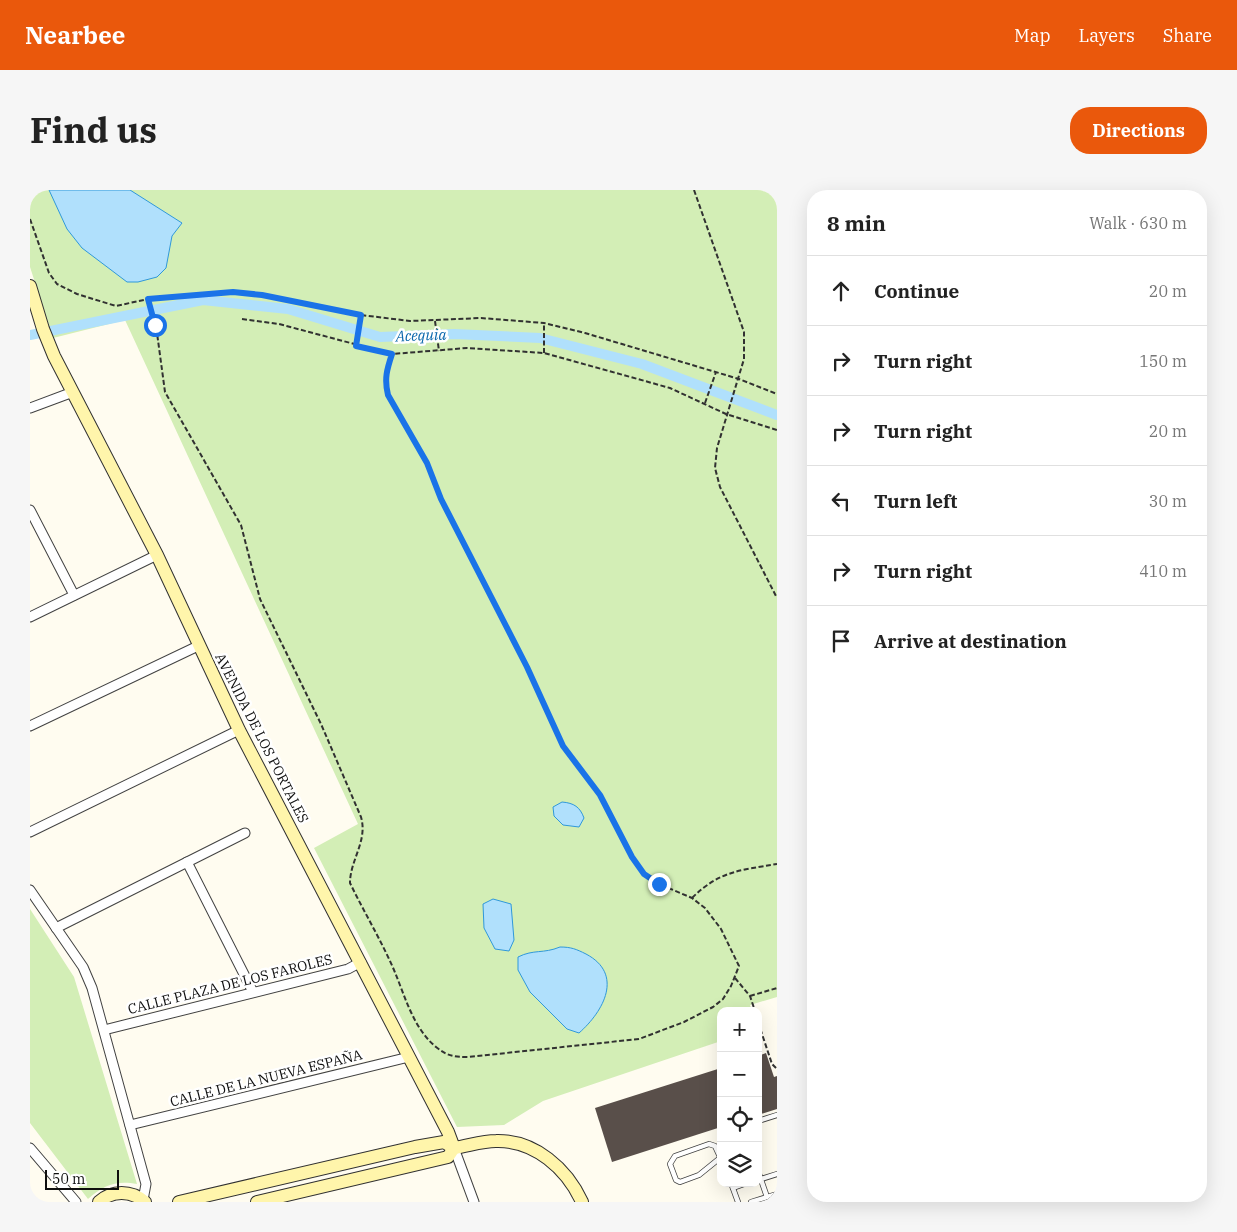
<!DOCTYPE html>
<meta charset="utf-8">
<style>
body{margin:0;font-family:"IBM Plex Serif",serif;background:#f6f6f6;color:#222}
.controls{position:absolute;right:15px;bottom:15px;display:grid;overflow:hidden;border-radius:10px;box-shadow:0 5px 20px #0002}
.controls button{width:45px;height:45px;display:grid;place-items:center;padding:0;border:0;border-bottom:1px solid #e0e0e0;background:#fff;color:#222;font:25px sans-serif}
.scale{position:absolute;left:15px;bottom:12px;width:74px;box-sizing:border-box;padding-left:5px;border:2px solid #0f0f0f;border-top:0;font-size:14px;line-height:18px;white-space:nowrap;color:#0f0f0f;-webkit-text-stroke:4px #fff;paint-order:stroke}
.stop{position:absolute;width:15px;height:15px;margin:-11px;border:4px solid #1a73e8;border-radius:50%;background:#fff}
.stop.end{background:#1a73e8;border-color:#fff;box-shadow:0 1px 5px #0008}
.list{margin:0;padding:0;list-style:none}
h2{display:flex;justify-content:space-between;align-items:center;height:65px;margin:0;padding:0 20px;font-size:21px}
h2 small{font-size:16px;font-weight:400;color:#767676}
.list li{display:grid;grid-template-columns:32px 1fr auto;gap:15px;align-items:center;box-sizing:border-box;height:70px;padding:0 20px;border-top:1px solid #e0e0e0}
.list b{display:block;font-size:19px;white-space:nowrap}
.list em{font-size:16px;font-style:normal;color:#767676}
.icon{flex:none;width:28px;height:28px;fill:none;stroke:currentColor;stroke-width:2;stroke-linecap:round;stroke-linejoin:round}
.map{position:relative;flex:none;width:747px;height:1012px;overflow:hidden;border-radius:20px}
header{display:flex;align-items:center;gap:30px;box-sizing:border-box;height:70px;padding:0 25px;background:#ea580c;color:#fff}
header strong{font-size:24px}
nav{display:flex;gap:28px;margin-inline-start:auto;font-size:18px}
.intro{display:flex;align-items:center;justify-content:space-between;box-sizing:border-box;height:120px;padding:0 30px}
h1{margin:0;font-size:35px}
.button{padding:12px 22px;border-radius:20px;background:#ea580c;color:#fff;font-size:18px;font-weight:700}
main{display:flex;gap:30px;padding:0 30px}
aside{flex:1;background:#fff;border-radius:20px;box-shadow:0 5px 20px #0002}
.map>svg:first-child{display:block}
.green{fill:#d3eeb6}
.water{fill:#b0e0fc;stroke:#2f98da}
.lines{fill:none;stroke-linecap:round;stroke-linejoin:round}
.canal{stroke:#b0e0fc;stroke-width:10}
.building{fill:#594f4a}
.lane-casing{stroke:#424242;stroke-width:6}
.street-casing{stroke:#424242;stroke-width:11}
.secondary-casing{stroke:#313131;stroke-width:14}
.path{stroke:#313131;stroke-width:2;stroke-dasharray:5 2.5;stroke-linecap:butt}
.lane{stroke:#fff;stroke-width:4.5}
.street{stroke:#fff;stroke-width:9}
.secondary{stroke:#fff5ab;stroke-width:12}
.route{stroke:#1a73e8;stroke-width:6}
.labels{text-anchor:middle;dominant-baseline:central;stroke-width:5;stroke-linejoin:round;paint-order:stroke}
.street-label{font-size:14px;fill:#0f0f0f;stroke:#fff}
.water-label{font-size:15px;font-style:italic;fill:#0b68ad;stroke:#fff}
</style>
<header>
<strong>Nearbee</strong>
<nav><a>Map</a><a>Layers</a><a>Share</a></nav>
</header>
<div class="intro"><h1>Find us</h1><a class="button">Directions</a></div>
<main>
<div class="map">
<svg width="747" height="1012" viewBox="0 0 747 1012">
<rect width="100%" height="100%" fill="#fffcf0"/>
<g class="green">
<path d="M0,0h747v807l-27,8 2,6h-31v30l-178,60 -39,24 -47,2 -143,-279 44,-24 -233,-504 -72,18 -23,-71z"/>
<path d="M0,719l44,68 63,207c-20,-4 -34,1 -49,15l-58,-76z"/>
</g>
<g class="water">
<path d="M19,0h81l52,33 -10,13 -6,32 -9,9 -19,5h-11l-45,-34 -15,-19z"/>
<path d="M532,612c12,1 18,5 22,16l-5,9 -16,-2 -9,-9 -1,-9z"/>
<path d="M463,709l18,5 3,36 -5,11 -14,-2 -11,-21 -1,-24z"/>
<path d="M530,757c11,0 16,2 26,7 38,20 18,57 -7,79l-12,-4 -37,-37 -12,-22v-13c16,-8 25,-3 42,-10z"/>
</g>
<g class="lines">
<path class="canal" d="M0,145l173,-35 85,9 92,28 74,-3 86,4 102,26 135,51"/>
</g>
<g class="building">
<path d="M736,863l8,24 3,-1v33l-19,6v-59z"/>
<path d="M691,878v59l-109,35 -17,-54z"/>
</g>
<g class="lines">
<defs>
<g id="lane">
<path d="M728,931l19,-6"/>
<path d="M690,968l-21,17 -19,7 -4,-2 -6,-16 5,-8 34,-12 6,2 6,13"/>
<path d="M728,981l9,26"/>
<path d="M728,990l19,-6"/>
<path d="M701,993l7,19"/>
<path d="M703,998l14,-5"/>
<path d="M721,1012l26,-8"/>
</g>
<g id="street">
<path d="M0,218l43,-16"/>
<path d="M0,320l44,85"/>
<path d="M0,427l127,-62"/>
<path d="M0,536l168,-80"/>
<path d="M0,642l209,-102"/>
<path d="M157,672l66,130"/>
<path d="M0,700l53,77 9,21 54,196 -3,16"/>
<path d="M26,738l189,-95"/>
<path d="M74,840l244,-61 13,-7"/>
<path d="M100,935l279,-68"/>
<path d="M0,958l46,54"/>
<path d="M424,958l20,54"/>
</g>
<g id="secondary">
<path d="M0,96l13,43 11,27 103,199 82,175 209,402 6,16"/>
<path d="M424,958c14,-2 28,-7 42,-7 39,-1 71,28 86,61"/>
<path d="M69,1012c13,-12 32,-12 46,0"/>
<path d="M149,1012l236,-55 29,-5 10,6"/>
<path d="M227,1012l191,-45 6,-9"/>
</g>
</defs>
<use href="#lane" class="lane-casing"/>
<use href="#street" class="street-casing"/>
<use href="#secondary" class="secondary-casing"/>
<g class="path">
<path d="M664,0l50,142v27l-27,89 -2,20 5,19 57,111"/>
<path d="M0,29l19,54 8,11 20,10 39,12 32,-7 85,-7 29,3 99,20 49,6 71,-3 63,5 41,10 154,46 38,15"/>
<path d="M118,109l9,34 8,59 76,133 19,74 61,125 40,93c7,24 -11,43 -11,66 14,29 31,57 44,87 11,26 19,58 42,77 11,9 18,10 32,10l171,-18 45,-17 29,-15 10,-8 8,-13 8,-20 -18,-37 -16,-21 -13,-10 -33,-14 -15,-10 -12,-17 -32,-62 -37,-49 -36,-79 -86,-168 -14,-36 -39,-68c-4,-16 -1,-26 4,-41"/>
<path d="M212,129l37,5 113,30 75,-6 77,5 126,35 56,26 51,16"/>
<path d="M405,131l4,30"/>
<path d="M326,156l5,-30"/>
<path d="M514,163v-30"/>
<path d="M675,213l11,-31"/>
<path d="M662,708c27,-27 49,-28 85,-34"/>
<path d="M705,788l15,18 5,15"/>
<path d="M720,806l27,-8"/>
<path d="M728,832l14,42 5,5"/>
</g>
<use href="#lane" class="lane"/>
<use href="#street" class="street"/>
<use href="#secondary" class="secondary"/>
</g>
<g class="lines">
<path class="route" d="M125,135l-7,-26 85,-7 29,3 99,20 -5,31 36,8c-5,15 -8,25 -4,41l39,68 14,36 86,168 36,79 37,49 32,62 12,17 15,10"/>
</g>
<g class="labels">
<g class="street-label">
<text transform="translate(232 548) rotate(63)">AVENIDA DE LOS PORTALES</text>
<text transform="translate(200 794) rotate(-14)">CALLE PLAZA DE LOS FAROLES</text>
<text transform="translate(236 888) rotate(-14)">CALLE DE LA NUEVA ESPAÑA</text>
</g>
<g class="water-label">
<text transform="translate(391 145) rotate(-2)">Acequia</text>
</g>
</g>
</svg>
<div class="controls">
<button>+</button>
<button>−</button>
<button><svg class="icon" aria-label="locate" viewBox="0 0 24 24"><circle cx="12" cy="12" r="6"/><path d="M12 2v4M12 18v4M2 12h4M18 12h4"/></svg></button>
<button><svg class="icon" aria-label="layers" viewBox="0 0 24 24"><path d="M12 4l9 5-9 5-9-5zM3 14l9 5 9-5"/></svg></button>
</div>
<div class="scale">50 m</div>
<div class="stop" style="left:125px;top:135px"></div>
<div class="stop end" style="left:629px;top:694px"></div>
</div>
<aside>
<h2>8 min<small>Walk · 630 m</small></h2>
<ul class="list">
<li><svg class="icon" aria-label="ahead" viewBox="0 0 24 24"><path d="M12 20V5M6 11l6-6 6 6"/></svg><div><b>Continue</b></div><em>20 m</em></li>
<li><svg class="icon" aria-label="right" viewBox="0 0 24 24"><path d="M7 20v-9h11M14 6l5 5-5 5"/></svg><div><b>Turn right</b></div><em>150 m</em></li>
<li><svg class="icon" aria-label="right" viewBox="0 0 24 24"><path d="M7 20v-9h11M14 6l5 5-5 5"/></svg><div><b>Turn right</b></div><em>20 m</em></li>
<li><svg class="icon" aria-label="left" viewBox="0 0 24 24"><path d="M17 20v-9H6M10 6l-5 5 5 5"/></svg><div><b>Turn left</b></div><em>30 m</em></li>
<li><svg class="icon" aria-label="right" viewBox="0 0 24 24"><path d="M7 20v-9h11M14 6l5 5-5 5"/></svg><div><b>Turn right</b></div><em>410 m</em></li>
<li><svg class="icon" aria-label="arrive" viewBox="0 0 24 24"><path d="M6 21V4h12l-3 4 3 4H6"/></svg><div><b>Arrive at destination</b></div></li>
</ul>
</aside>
</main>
